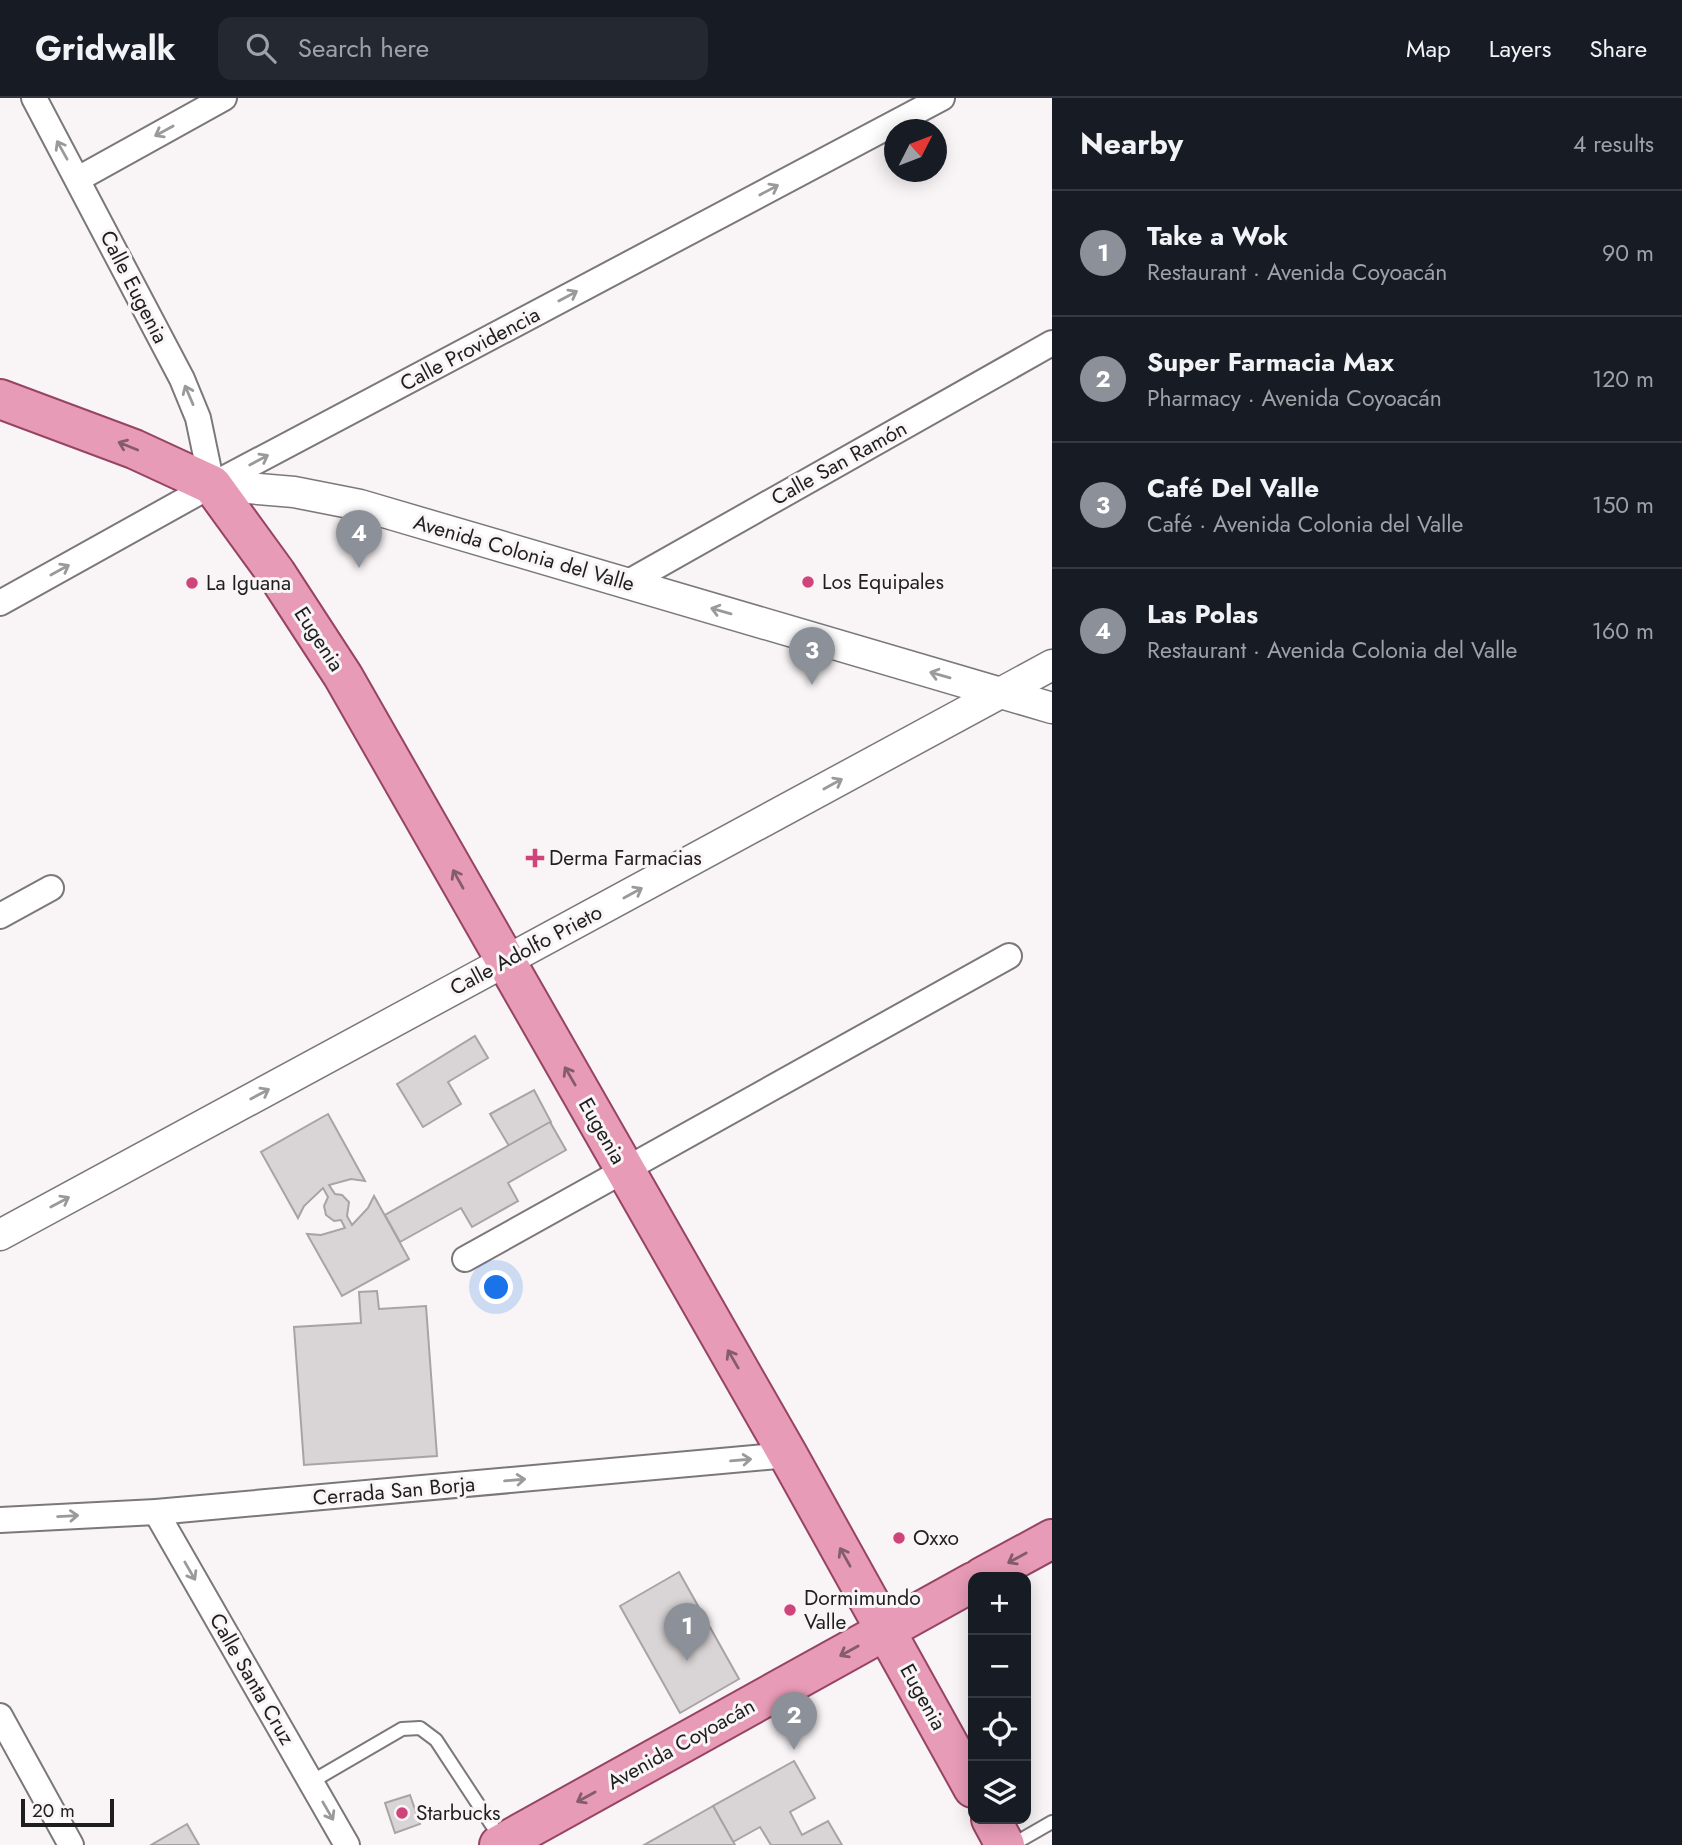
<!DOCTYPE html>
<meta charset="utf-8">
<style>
body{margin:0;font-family:Jost,sans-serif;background:#242831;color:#f1f3f6}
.controls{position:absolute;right:21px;bottom:21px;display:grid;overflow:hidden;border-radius:14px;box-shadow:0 4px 18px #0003}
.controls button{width:63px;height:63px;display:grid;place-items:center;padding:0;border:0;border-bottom:2px solid #363941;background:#171b24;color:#f1f3f6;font:35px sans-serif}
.compass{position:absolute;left:884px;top:21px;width:63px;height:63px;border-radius:50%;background:#171b24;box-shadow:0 4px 18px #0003;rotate:48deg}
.scale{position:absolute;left:21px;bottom:18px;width:93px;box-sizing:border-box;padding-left:7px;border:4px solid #1f1e1e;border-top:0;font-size:19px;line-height:24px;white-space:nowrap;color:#1f1e1e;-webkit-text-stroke:5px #f9f4f6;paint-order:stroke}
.you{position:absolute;left:497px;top:1190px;width:24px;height:24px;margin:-18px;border:5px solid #fff;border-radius:50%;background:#1a73e8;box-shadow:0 0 0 10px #1a73e833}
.badge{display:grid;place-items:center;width:46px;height:46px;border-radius:50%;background:#8c9099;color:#fff;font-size:23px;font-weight:700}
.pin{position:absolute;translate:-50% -58px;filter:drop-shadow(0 2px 4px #0008)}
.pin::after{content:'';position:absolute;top:37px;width:24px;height:21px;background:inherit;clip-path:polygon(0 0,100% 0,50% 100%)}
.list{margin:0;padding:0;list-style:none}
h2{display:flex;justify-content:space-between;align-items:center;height:91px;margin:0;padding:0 28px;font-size:30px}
h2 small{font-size:23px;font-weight:400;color:#9ea1a6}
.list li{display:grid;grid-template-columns:46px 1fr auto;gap:21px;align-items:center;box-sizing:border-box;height:126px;padding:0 28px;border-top:2px solid #363941}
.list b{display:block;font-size:26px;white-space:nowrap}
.list p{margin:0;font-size:23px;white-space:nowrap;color:#9ea1a6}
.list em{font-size:23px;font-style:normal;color:#9ea1a6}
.icon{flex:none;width:38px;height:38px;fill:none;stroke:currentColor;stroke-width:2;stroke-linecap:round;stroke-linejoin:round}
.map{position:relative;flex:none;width:1052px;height:1747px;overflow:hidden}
header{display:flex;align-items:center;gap:42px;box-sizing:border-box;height:98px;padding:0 35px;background:#171b24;border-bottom:2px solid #363941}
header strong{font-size:33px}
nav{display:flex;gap:38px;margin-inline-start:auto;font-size:24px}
.search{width:490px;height:63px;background:#242831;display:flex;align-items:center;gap:18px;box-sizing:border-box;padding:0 24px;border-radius:14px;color:#9ea1a6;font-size:26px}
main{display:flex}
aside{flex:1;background:#171b24}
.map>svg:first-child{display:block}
.building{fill:#d9d4d5;stroke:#a8a3a4;stroke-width:2}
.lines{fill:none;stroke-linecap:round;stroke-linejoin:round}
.service-casing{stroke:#7c7879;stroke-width:16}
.minor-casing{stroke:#7c7879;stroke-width:28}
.tertiary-casing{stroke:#7c7879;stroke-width:33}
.primary-casing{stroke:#974462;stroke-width:42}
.service{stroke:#fff;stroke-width:12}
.minor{stroke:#fff;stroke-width:24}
.tertiary{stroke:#fff;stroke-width:30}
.primary{stroke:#e89bb6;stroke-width:38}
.oneway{stroke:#9a9a9a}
.oneway2{stroke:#845c6a}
.poi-dot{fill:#cf447a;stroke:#f9f4f6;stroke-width:2.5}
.labels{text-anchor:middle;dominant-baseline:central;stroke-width:6;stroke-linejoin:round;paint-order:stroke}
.street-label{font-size:21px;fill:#1f1e1e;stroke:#f9f4f6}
.poi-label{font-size:21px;fill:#1f1e1e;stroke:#f9f4f6;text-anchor:start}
</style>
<header>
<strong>Gridwalk</strong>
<div class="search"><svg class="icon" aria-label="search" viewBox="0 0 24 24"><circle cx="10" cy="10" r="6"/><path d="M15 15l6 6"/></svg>Search here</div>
<nav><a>Map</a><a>Layers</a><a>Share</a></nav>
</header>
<main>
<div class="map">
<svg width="1052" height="1747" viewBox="0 0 1052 1747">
<rect width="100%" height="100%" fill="#f9f4f6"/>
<g class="building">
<path d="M475,938l13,22 -40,24 13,22 -38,23 -26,-43z"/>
<path d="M534,992l17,32 -42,24 -19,-32z"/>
<path d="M328,1016l37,67 -14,-2 -22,6 6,9 7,1 7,7 -2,14 5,9 16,-17 6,-12 35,63 -67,37 -35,-62 14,1 24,-7 -4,-8 -7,1 -8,-6 -2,-9 4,-9 -5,-9 -19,18 -6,12 -37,-66z"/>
<path d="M550,1024l16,28 -58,33 10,18 -46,26 -11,-19 -61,34 -15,-27z"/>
<path d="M377,1193l2,18 47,-3 11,150 -133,9 -10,-138 67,-4 -2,-31z"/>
<path d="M679,1474l60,107 -59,34 -60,-107z"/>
<path d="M794,1663l21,37 -25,14 12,23 26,-14 14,24h-71l-11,-18 -27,15 -20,-36z"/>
<path d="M410,1697l10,29 -25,9 -10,-30z"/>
<path d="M713,1708l22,39h-91z"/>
<path d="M187,1726l12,21h-48z"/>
</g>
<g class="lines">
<defs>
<g id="service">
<path d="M311,1684l91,-53 18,-1 16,12 65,99"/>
<path d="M1012,1747l40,-23"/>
</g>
<g id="minor">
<path d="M34,0l148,281 16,39 14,67"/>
<path d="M78,81l146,-81"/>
<path d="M627,485l425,-240"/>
<path d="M0,505l212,-118 730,-387"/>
<path d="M0,818l51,-28"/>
<path d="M465,1161l544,-303"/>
<path d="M156,1414l191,333"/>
<path d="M0,1422l156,-8 632,-57"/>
<path d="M0,1618l71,129"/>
</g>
<g id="tertiary">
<path d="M212,387l82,7 66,13 692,203"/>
<path d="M0,1137l1052,-570"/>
</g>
<g id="primary">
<path d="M0,301l134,50 78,36 64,88 67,103 445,779 185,333"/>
<path d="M982,1479l70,-38"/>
<path d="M991,1721l14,26"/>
<path d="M499,1747l474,-263"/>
</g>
</defs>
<use href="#service" class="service-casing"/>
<use href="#minor" class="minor-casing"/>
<use href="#tertiary" class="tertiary-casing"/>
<use href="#primary" class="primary-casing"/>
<use href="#service" class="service"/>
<use href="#minor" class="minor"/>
<use href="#tertiary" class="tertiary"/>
<use href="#primary" class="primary"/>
</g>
<defs><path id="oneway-shaft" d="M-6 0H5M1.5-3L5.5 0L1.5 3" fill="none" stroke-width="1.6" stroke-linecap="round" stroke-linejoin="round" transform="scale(1.75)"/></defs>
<g class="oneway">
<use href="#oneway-shaft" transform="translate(164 33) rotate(151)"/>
<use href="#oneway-shaft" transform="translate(62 52) rotate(-119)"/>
<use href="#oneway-shaft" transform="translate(769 92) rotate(-28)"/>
<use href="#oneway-shaft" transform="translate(568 198) rotate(-28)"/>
<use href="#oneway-shaft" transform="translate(189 297) rotate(-113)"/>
<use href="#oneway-shaft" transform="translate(259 362) rotate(-28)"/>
<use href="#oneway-shaft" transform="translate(60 472) rotate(-29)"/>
<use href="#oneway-shaft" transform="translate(721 513) rotate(-164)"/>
<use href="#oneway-shaft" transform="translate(940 577) rotate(-164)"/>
<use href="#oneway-shaft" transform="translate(833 686) rotate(-29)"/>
<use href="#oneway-shaft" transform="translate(633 795) rotate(-29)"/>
<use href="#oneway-shaft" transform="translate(260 996) rotate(-28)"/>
<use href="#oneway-shaft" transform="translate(60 1104) rotate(-28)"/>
<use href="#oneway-shaft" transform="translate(741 1362) rotate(-5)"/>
<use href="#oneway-shaft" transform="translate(515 1382) rotate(-5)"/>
<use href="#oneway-shaft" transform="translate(68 1418) rotate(-3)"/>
<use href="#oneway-shaft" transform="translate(190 1473) rotate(60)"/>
<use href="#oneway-shaft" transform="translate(328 1713) rotate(60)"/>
</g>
<g class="oneway2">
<use href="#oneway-shaft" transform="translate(128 348) rotate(-158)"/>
<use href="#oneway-shaft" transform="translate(458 781) rotate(-119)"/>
<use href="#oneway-shaft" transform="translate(570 978) rotate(-120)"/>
<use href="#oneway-shaft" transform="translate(733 1261) rotate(-120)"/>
<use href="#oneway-shaft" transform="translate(845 1459) rotate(-119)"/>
<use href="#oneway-shaft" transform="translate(1017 1460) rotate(151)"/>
<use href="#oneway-shaft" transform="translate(849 1553) rotate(151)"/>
<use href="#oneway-shaft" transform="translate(586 1699) rotate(151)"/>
</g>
<g class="poi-dot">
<circle cx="808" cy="484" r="7"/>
<circle cx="192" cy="485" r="7"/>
<path d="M531.5 749.5h7v7h7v7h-7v7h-7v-7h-7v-7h7z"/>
<circle cx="899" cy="1440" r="7"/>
<circle cx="790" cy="1512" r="7"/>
<circle cx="402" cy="1715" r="7"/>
</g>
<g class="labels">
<g class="street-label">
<text transform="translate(134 189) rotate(63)">Calle Eugenia</text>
<text transform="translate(470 251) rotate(-28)">Calle Providencia</text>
<text transform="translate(839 365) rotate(-29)">Calle San Ramón</text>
<text transform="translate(524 455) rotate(16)">Avenida Colonia del Valle</text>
<text transform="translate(319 541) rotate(57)">Eugenia</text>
<text transform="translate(526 852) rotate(-28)">Calle Adolfo Prieto</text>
<text transform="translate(602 1033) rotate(60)">Eugenia</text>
<text transform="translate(394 1393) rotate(-5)">Cerrada San Borja</text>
<text transform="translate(252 1581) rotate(60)">Calle Santa Cruz</text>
<text transform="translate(923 1599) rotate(61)">Eugenia</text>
<text transform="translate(681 1646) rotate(-29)">Avenida Coyoacán</text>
</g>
<g class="poi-label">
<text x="822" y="484">Los Equipales</text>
<text x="206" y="485">La Iguana</text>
<text x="549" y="760">Derma Farmacias</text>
<text x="913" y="1440">Oxxo</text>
<text x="804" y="1500">Dormimundo<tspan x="804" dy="24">Valle</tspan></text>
<text x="416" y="1715">Starbucks</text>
</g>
</g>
</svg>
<div class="controls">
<button>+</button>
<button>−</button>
<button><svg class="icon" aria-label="locate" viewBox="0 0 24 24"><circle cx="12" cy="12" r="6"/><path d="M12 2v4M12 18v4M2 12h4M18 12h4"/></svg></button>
<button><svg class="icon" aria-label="layers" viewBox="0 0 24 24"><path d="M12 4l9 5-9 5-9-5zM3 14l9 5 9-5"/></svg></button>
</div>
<svg class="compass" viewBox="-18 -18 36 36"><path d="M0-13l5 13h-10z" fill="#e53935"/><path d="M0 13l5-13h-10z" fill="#9ea1a6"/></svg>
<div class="scale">20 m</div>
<div class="you"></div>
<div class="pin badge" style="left:687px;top:1563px">1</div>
<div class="pin badge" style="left:794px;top:1652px">2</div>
<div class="pin badge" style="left:812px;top:587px">3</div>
<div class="pin badge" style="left:359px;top:470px">4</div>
</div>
<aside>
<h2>Nearby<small>4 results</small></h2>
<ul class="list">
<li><span class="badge">1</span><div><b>Take a Wok</b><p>Restaurant · Avenida Coyoacán</p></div><em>90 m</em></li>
<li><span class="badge">2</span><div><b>Super Farmacia Max</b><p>Pharmacy · Avenida Coyoacán</p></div><em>120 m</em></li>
<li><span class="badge">3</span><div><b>Café Del Valle</b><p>Café · Avenida Colonia del Valle</p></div><em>150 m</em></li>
<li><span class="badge">4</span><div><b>Las Polas</b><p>Restaurant · Avenida Colonia del Valle</p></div><em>160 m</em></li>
</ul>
</aside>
</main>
